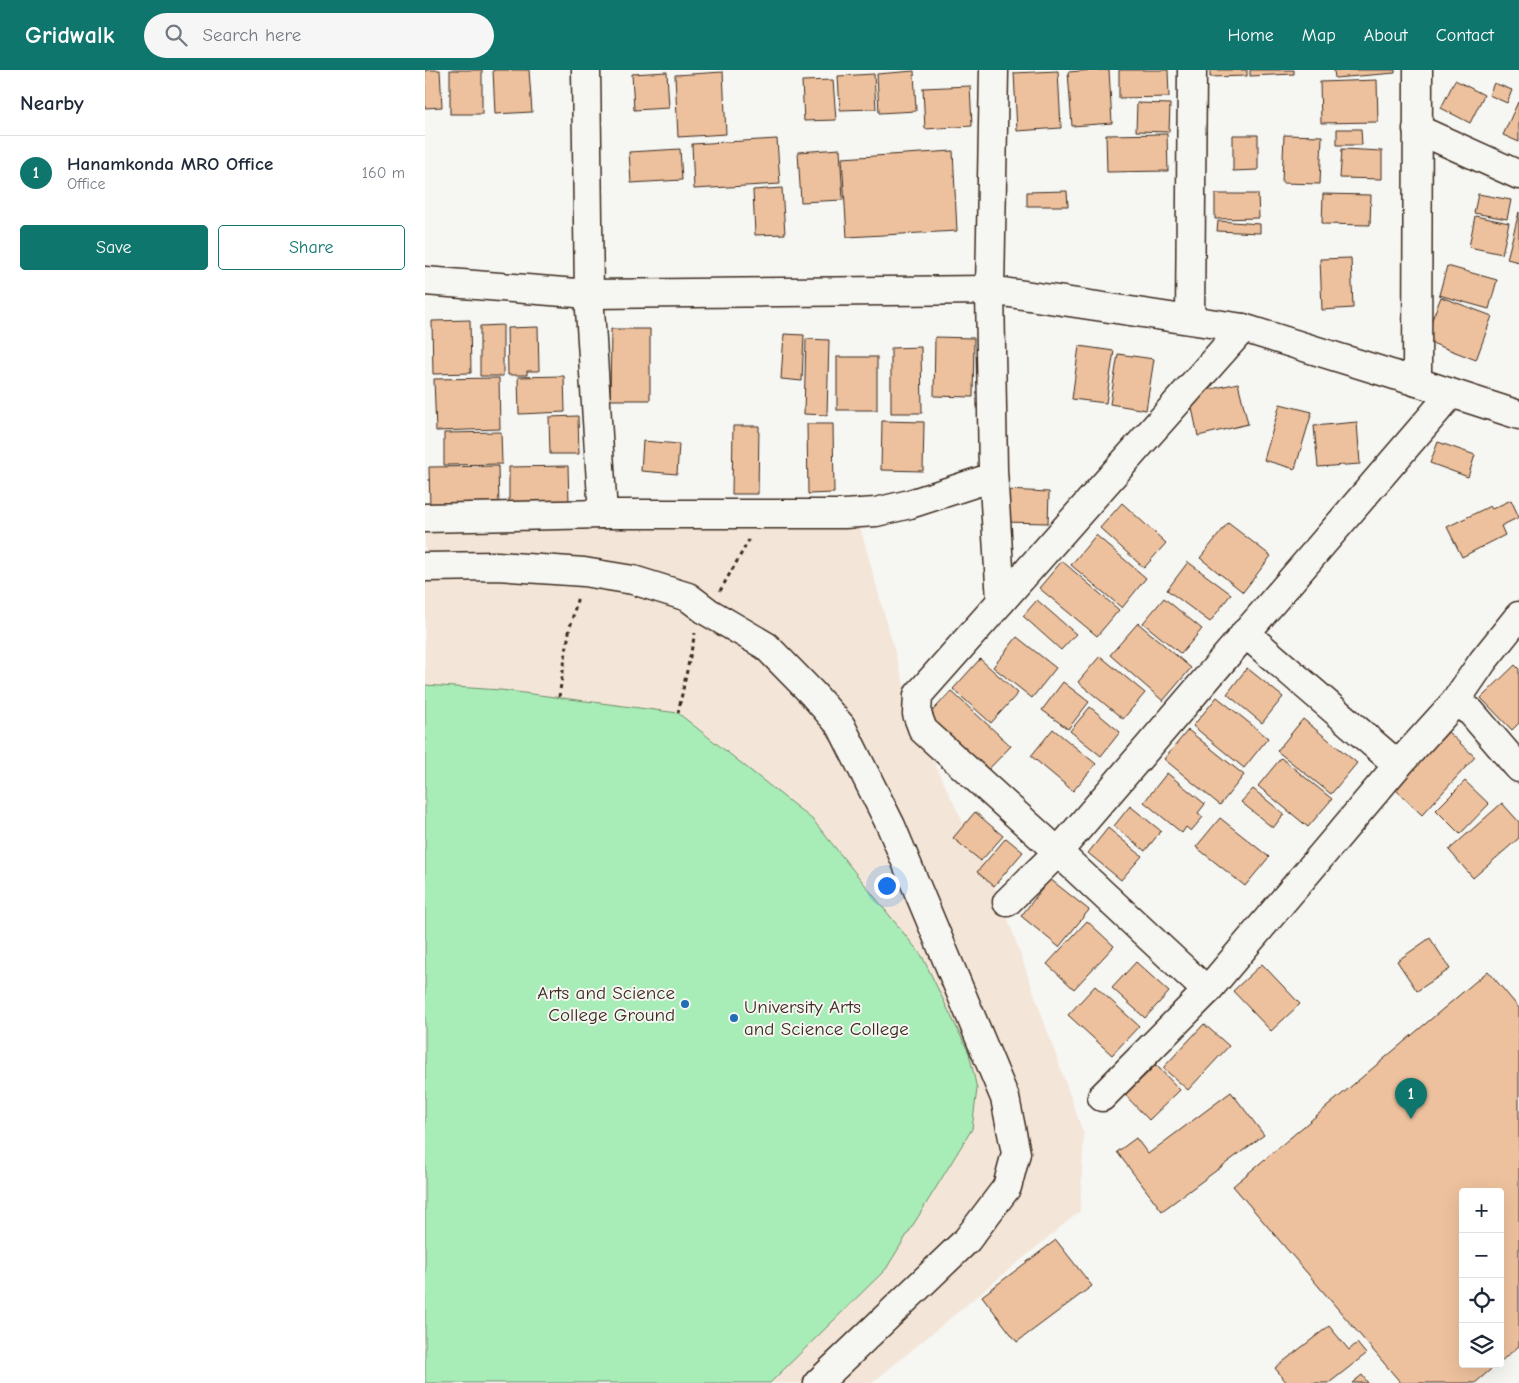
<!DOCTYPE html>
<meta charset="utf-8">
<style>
body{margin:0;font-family:"Comic Neue",sans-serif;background:#f6f6f7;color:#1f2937}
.controls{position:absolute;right:15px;bottom:15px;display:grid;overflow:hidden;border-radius:5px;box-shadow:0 5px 20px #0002}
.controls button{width:45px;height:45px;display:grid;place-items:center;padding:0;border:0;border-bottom:1px solid #e0e1e3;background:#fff;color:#1f2937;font:25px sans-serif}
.you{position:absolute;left:461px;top:815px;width:18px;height:18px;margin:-12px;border:4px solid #fff;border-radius:50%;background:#1a73e8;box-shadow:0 0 0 8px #1a73e833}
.badge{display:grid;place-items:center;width:32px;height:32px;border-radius:50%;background:#0f766e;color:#fff;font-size:16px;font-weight:700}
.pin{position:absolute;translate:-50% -41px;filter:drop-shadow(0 1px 2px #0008)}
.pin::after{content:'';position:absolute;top:26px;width:18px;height:15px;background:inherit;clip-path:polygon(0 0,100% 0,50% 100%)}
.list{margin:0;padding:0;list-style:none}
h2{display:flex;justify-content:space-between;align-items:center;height:65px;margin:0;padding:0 20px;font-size:21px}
h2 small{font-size:16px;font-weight:400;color:#747a83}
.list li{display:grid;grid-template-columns:32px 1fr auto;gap:15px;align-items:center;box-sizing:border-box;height:75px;padding:0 20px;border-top:1px solid #e0e1e3}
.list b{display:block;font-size:19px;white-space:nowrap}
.list p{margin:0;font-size:16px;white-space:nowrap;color:#747a83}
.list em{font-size:16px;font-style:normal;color:#747a83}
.actions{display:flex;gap:10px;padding:15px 20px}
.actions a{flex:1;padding:11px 0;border:1px solid #0f766e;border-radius:5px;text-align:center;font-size:18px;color:#0f766e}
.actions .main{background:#0f766e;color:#fff}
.icon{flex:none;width:28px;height:28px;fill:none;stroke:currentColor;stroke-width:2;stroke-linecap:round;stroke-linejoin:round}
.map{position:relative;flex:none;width:1094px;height:1313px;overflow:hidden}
header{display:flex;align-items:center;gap:30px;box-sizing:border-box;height:70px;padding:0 25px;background:#0f766e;color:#fff}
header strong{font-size:24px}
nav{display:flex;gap:28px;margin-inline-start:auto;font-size:18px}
.search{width:350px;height:45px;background:#f6f6f7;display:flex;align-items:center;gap:12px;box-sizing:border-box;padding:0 18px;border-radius:28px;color:#747a83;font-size:19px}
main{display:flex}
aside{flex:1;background:#fff}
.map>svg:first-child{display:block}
.built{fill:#f3e6d8}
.green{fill:#a8ecb7;stroke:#728b6a}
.building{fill:#edc19d;stroke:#3b2a1e}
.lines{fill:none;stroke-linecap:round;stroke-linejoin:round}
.minor-casing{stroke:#3b2a1e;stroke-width:31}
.path{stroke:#3b2a1e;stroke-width:3;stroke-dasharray:4 4;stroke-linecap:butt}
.minor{stroke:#f6f6f2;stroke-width:28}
.poi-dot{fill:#1f6fb2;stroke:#f6f6f2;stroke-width:2}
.labels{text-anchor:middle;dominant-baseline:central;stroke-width:4;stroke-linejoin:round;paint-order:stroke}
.poi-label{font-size:19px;fill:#3b2a1e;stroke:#f6f6f2;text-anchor:end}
</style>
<header>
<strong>Gridwalk</strong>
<div class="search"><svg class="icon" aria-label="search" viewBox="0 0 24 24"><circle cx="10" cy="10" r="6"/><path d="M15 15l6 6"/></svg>Search here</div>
<nav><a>Home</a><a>Map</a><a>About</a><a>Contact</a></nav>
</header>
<main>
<aside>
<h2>Nearby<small></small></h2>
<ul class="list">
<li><span class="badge">1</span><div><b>Hanamkonda MRO Office</b><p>Office</p></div><em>160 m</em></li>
</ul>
<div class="actions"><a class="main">Save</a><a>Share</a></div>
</aside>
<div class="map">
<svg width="1094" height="1313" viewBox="0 0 1094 1313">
<rect width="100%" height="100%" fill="#f6f6f2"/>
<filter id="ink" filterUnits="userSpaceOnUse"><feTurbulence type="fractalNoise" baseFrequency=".02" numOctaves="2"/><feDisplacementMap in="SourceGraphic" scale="10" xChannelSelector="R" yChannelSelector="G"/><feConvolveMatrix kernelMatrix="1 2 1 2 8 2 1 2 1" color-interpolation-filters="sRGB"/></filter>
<g filter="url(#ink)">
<path class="built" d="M431,442l59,212 87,178 82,233 -4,76 -208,172h-447v-864z"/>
<path class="green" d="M0,615l76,5 177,23 135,107 109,136 47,97 8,36 -5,40 -86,140 -116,114h-345z"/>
<g class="building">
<path d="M0,0h15l2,37 -17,1z"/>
<rect x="25" y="0" width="32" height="44"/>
<path d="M68,0h36l3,42 -37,2z"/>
<path d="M669,0h15l3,53 -40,3 -4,-54z"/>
<path d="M694,0h49l1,27 -50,1z"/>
<path d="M785,0h37v6l-37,1z"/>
<path d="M825,0h44v4l-44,2z"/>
<path d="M909,0h61v3l-60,5z"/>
<path d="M489,1l2,40 -37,2 -2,-39z"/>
<path d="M633,1l3,57 -44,3 -3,-58z"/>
<path d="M242,2l2,36 -35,2 -2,-36z"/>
<path d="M298,2l3,62 -48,3 -3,-62z"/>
<path d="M449,4l2,35 -36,1 -2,-34z"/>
<path d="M408,10l3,40 -32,1 -2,-40z"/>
<path d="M952,10l1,42 -57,1 -1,-41z"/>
<path d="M1030,10l29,15 -14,28 -29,-15z"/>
<path d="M1069,13l18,7 -5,13 -18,-8z"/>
<path d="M545,16l2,40 -47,3 -2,-41z"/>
<path d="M1093,32l1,1v39l-16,-7z"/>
<path d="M712,33l33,1 -1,28 -33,-1z"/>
<path d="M912,59h24l1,16h-25z"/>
<path d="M742,64l1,37 -61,1 -1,-37z"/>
<path d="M808,65h25v35l-25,1z"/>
<path d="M859,65l38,1 -2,48 -38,-1z"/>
<path d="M352,69l3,45 -86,5 -2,-45z"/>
<path d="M255,79l2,31 -51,3 -2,-31z"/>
<path d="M415,79l3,51 -42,2 -3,-50z"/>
<path d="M917,79l40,2v28l-42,-1z"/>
<path d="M528,81l4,80 -110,6 -5,-79z"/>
<path d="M357,118l3,46 -30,1 -2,-45z"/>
<path d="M642,121l1,15h-41v-14z"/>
<path d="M790,124h43l1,24 -44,1z"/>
<path d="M898,124l48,1 -1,30 -48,-1z"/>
<path d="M1053,124l33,6 -4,19 -33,-6z"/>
<path d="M1094,142v50l-12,-3z"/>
<path d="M1050,146l34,7 -7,31 -33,-7z"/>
<path d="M793,151l42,3v9l-43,-2z"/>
<path d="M926,188l2,50 -31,2 -2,-51z"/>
<path d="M1022,196l50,14 -8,29 -50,-14z"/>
<path d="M1016,227l51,19 -16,44 -52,-20z"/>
<path d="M45,250l1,53 -38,1 -1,-53z"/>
<path d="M78,255v51h-23v-50z"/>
<path d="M113,257l1,44h-12v4h-19l-1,-47z"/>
<path d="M186,259h39v71h-40z"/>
<path d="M359,264l20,1 -2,46 -21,-2z"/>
<path d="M510,267l39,1 -1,59 -39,-1z"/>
<path d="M381,269l23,1 -2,75 -23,-1z"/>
<path d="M654,276l35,5 -8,52 -34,-4z"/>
<path d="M496,277l1,66h-31v-65z"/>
<path d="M693,284l36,5 -8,51 -36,-6z"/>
<rect x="412" y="287" width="40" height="53"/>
<path d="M139,306l1,36 -46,2 -1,-37z"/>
<path d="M74,308l1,51 -64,2 -2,-52z"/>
<path d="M813,313l10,41 -50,12 -9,-42z"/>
<path d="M855,334l32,8 -17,57 -31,-9z"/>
<path d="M153,346l1,38h-29l-1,-37z"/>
<path d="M457,351l42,1 -1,49 -42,-1z"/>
<path d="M932,352l3,42 -42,3 -4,-41z"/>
<path d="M382,354h26l1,69 -26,1z"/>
<path d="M308,356h26l-1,68h-26z"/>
<path d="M76,362l1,32 -58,1v-32z"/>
<path d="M218,371l36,3 -2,30 -36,-3z"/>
<path d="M1013,372l37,13 -7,22 -38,-14z"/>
<path d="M73,396l1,40 -69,2 -1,-41z"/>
<path d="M143,396l1,37 -60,1v-37z"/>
<path d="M580,420l44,2 -1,31 -45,-1z"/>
<path d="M1086,430l8,17 -18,9 4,9 -43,22 -15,-30 43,-21 2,3z"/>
<path d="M697,433l44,40 -22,25 -44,-40z"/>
<path d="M803,453l43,33 -28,36 -43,-34z"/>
<path d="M671,465l50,43 -24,30 -51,-43z"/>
<path d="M637,491l57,49 -22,26 -58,-48z"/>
<path d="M763,492l43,32 -21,28 -43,-32z"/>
<path d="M739,528l38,31 -21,25 -38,-31z"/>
<path d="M612,530l39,34 -15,16 -38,-34z"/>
<path d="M713,553l53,45 -28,33 -53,-46z"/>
<path d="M592,567l39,31 -24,30 -39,-31z"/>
<path d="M675,586l45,37 -22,26 -45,-37z"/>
<path d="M555,589l38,34 -27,30 -38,-34z"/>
<path d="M1090,595l4,4v54l-7,7 -31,-32z"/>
<path d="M822,598l36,29 -21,26 -35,-29z"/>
<path d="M638,612l26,20 -21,27 -26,-19z"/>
<path d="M526,621l60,55 -27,28 -59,-55z"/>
<path d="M792,627l51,41 -24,30 -51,-42z"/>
<path d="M665,637l30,25 -19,24 -31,-25z"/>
<path d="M878,649l54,44 -26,31 -54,-43z"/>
<path d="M628,659l43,35 -23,27 -42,-35z"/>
<path d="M763,660l56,45 -24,30 -56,-46z"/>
<path d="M1023,662l27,25 -53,58 -27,-26z"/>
<path d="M856,688l51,41 -24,28 -50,-41z"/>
<path d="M742,703l38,31 -7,9 5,4 -12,14 -5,-4 -4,6 -38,-31z"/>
<path d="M1040,711l24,23 -29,30 -24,-24z"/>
<path d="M828,719l31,25 -11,14 -32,-26z"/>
<path d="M1077,733l17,19v16l-46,40 -24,-28z"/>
<path d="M705,736l31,25 -16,20 -31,-25z"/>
<path d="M550,742l28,24 -22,25 -28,-23z"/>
<path d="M795,748l49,39 -24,29 -49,-39z"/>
<path d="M683,758l34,28 -21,24 -33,-27z"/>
<path d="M581,768l17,14 -29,34 -17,-14z"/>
<path d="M625,809l39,31 -30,37 -38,-31z"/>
<path d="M662,851l27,25 -40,43 -27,-25z"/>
<path d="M1005,868l20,31 -33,22 -20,-30z"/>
<path d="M711,892l33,30 -24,26 -33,-30z"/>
<path d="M837,894l38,40 -29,27 -38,-40z"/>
<path d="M1063,901l31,37v338l-19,16v-170h-37v172h34l-22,19h-74l-168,-197z"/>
<path d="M670,916l44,40 -27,29 -44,-40z"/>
<path d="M779,954l25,22 -41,44 -25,-22z"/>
<path d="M731,995l24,25 -31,30 -24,-25z"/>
<path d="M806,1022l33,43 -102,76 -45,-59 19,-14 12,16z"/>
<path d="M631,1170l36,46 -75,56 -35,-46z"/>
<path d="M904,1256l20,24 8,-7 9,11 -37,29h-42l-12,-15z"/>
<path d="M937,1305l6,8h-16z"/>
</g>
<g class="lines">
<defs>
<g id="minor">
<path d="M161,0l3,224 14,220"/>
<path d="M569,0l-4,220 3,180 8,131"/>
<path d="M992,59l102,46"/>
<path d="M0,211l164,13 401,-4 253,38 174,54 102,33"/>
<path d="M765,249l2,-249"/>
<path d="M992,312l1,-312"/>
<path d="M0,448l178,-4h241l32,-2 34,-8 83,-27"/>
<path d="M0,497l72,-1 87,6 49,8 55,17 20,15 58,34 46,47 29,33 50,100 114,272 11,55 -9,34 -40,53 -149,143"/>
<path d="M820,563l153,132"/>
<path d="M1030,632l16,10 48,56"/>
<path d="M582,832l51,-50 393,-458"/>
<path d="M782,921l-149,-139 -135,-122 -6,-16 1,-19 325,-367"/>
<path d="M677,1027l105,-106 191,-226 57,-63 28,-41 36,-45"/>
</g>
</defs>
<use href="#minor" class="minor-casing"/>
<g class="path">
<path d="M295,521l29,-51"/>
<path d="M134,627l10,-65 9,-36"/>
<path d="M253,643l17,-80"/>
</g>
<use href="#minor" class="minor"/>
</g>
</g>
<g class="poi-dot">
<circle cx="260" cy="934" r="5"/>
<circle cx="309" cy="948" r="5"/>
</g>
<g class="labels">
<g class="poi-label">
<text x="250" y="923">Arts and Science<tspan x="250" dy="22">College Ground</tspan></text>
<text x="319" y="937" text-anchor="start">University Arts<tspan x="319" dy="22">and Science College</tspan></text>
</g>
</g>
</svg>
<div class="controls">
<button>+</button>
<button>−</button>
<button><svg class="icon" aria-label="locate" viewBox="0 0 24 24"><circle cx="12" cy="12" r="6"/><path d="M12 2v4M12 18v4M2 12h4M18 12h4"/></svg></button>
<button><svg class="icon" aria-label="layers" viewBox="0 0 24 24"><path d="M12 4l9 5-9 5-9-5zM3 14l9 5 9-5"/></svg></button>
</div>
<div class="you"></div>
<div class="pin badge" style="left:986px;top:1049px">1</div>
</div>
</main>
